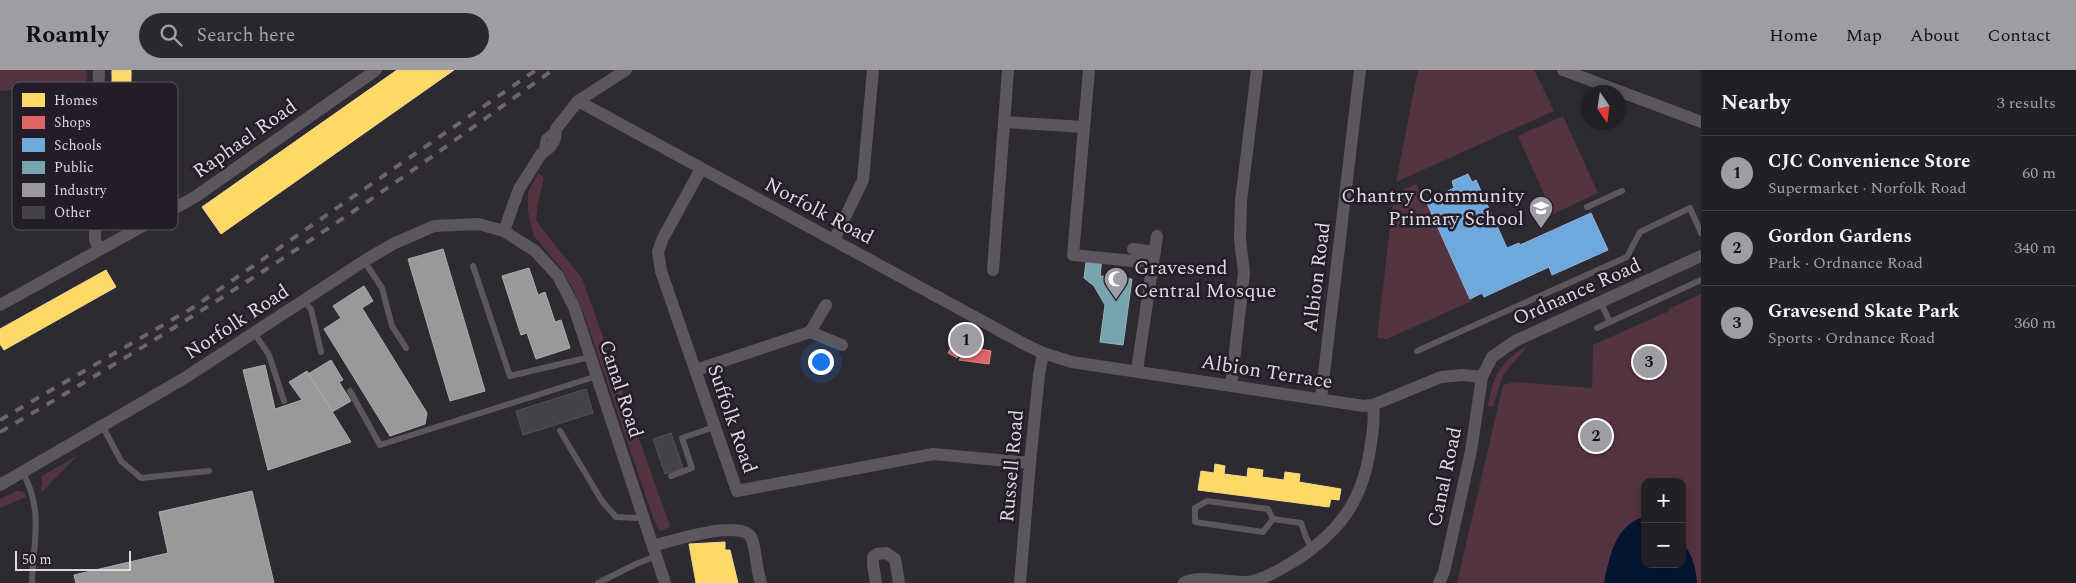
<!DOCTYPE html>
<meta charset="utf-8">
<style>
body{margin:0;font-family:Spectral,serif;background:#2a282d;color:#f1f3f6}
.controls{position:absolute;right:15px;bottom:15px;display:grid;overflow:hidden;border-radius:10px;box-shadow:0 2px 12px #0003}
.controls button{width:45px;height:45px;display:grid;place-items:center;padding:0;border:0;border-bottom:1px solid #3f3e42;background:#222025;color:#f1f3f6;font:25px sans-serif}
.compass{position:absolute;left:1581px;top:15px;width:45px;height:45px;border-radius:50%;background:#222025;box-shadow:0 2px 12px #0003;rotate:167deg}
.scale{position:absolute;left:15px;bottom:12px;width:116px;box-sizing:border-box;padding-left:5px;border:2px solid #ddd9e2;border-top:0;font-size:14px;line-height:18px;white-space:nowrap;color:#ddd9e2;-webkit-text-stroke:4px #231d2a;paint-order:stroke}
.you{position:absolute;left:820px;top:291px;width:18px;height:18px;margin:-12px;border:4px solid #fff;border-radius:50%;background:#1a73e8;box-shadow:0 0 0 8px #1a73e833}
.badge{display:grid;place-items:center;width:32px;height:32px;border-radius:50%;background:#9f9ca4;color:#111;font-size:16px;font-weight:700}
.pin{position:absolute;translate:-50% -50%;border:2px solid #fff;box-shadow:0 1px 5px #0006}
.list{margin:0;padding:0;list-style:none}
h2{display:flex;justify-content:space-between;align-items:center;height:65px;margin:0;padding:0 20px;font-size:21px}
h2 small{font-size:16px;font-weight:400;color:#a2a3a7}
.list li{display:grid;grid-template-columns:32px 1fr auto;gap:15px;align-items:center;box-sizing:border-box;height:75px;padding:0 20px;border-top:1px solid #3f3e42}
.list b{display:block;font-size:19px;white-space:nowrap}
.list p{margin:0;font-size:16px;white-space:nowrap;color:#a2a3a7}
.list em{font-size:16px;font-style:normal;color:#a2a3a7}
.icon{flex:none;width:28px;height:28px;fill:none;stroke:currentColor;stroke-width:2;stroke-linecap:round;stroke-linejoin:round}
.map{position:relative;flex:none;width:1701px;height:513px;overflow:hidden}
header{display:flex;align-items:center;gap:30px;box-sizing:border-box;height:70px;padding:0 25px;background:#9f9ca4;color:#111}
header strong{font-size:24px}
nav{display:flex;gap:28px;margin-inline-start:auto;font-size:18px}
.search{width:350px;height:45px;background:#2a282d;display:flex;align-items:center;gap:12px;box-sizing:border-box;padding:0 18px;border-radius:28px;color:#a2a3a7;font-size:19px}
main{display:flex}
aside{flex:1;background:#222025}
.map>svg:first-child{display:block}
.green{fill:#553441;fill-rule:evenodd}
.water{fill:#041432}
.homes{fill:#ffd966;stroke:#f5d98b}
.shops{fill:#e06666;stroke:#df888b}
.schools{fill:#6fa8dc;stroke:#90b7de}
.public{fill:#76a5af;stroke:#95b5be}
.industry{fill:#999;stroke:#adacaf}
.building{fill:#434248;stroke:#535258}
.lines{fill:none;stroke-linecap:round;stroke-linejoin:round}
.lane{stroke:#5d575d;stroke-width:6}
.street{stroke:#5d575d;stroke-width:12}
.rail{stroke:#6b666c;stroke-width:4;stroke-dasharray:9 9;stroke-linecap:butt}
.labels{text-anchor:middle;dominant-baseline:central;stroke-width:5;stroke-linejoin:round;paint-order:stroke}
.street-label{font-size:20px;fill:#ddd9e2;stroke:#231d2a}
.poi-label{font-size:20px;fill:#ddd9e2;stroke:#231d2a;text-anchor:end}
.key{fill:#231d2a;stroke:#5b5561;stroke-width:1}
.key-label{font-size:14px;fill:#ddd9e2}
</style>
<header>
<strong>Roamly</strong>
<div class="search"><svg class="icon" aria-label="search" viewBox="0 0 24 24"><circle cx="10" cy="10" r="6"/><path d="M15 15l6 6"/></svg>Search here</div>
<nav><a>Home</a><a>Map</a><a>About</a><a>Contact</a></nav>
</header>
<main>
<div class="map">
<svg width="1701" height="513" viewBox="0 0 1701 513">
<rect width="100%" height="100%" fill="#2d2a31"/>
<g class="green">
<path d="M0,0h87l-1,12 -86,9z"/>
<path d="M1418,0h116l20,41 -158,71z"/>
<path d="M1563,46l35,77 -45,21 -35,-78z"/>
<path d="M539,103l5,5 -6,25 -2,17 10,14 36,44 88,248 -4,4 -7,1 -6,-14 -68,-200 -13,-30 -12,-20 -26,-31 -6,-24v-20z"/>
<path d="M1416,114l6,13h2l48,104 -85,38 -10,-1 17,-144z"/>
<path d="M1701,224v289h-244l46,-198 13,-3 76,6 1,-43 76,-34v-2zM1645,412h37v82h-37z"/>
<path d="M1528,275l-25,30 -10,31h-5c6,-33 12,-43 40,-61z"/>
<path d="M78,385l-35,36 -2,1 1,-16z"/>
<path d="M17,421l7,1 2,5 -26,11v-9z"/>
</g>
<path class="water" d="M1645,447v47h37v-23c10,14 14,25 15,42h-93c5,-25 11,-59 41,-66z"/>
<g class="homes">
<rect x="112" y="0" width="19" height="3"/>
<path d="M397,0h57l-233,164 -19,-27z"/>
<rect x="112" y="3" width="19" height="11"/>
<path d="M106,200l10,17 -112,63 -4,-6v-15z"/>
<path d="M1215,394l10,2 -1,8 23,3 1,-9 15,2 -1,7 22,3 1,-8 15,2 -1,8 42,7 -2,11 -8,-1 -2,8 -131,-17 3,-19 13,2z"/>
<path d="M725,472v8h5l8,33h-42l-7,-39z"/>
</g>
<path class="shops" d="M962,257l13,6 4,16 12,2 -2,13 -30,-4 9,-12 -4,-2 -7,12 -9,-5z"/>
<path class="schools" d="M1468,104l4,8 4,-2 31,68 12,-5 1,2 71,-32 17,37 -56,25 -3,-8 -65,30 -2,-4 -12,6 -44,-98 28,-13 -2,-7z"/>
<path class="public" d="M1087,185l15,2 -2,19 32,3 -9,66 -23,-3 5,-37 -11,-19 -10,-8z"/>
<g class="industry">
<path d="M443,179l42,142 -35,10 -42,-142z"/>
<path d="M529,198l9,27 7,-3 10,30 6,-2 9,28 -34,11 -9,-26 -6,2 -19,-59z"/>
<path d="M364,216l9,15 -11,7 65,105 -2,11 -35,12 -66,-107 17,-11 -8,-12z"/>
<path d="M331,290l12,20 -4,2 12,19 -19,11 -24,-38z"/>
<path d="M265,295l10,44 27,-9 -13,-18 18,-11 44,71 -83,28 -25,-100z"/>
<path d="M252,421l22,92h-198l-2,-8 94,-22 -9,-41z"/>
</g>
<g class="building">
<path d="M586,319l7,24 -70,22 -7,-24z"/>
<path d="M671,363l12,35 -18,6 -12,-35z"/>
</g>
<g class="lines">
<g class="lane">
<path d="M541,84l3,-16 11,-9"/>
<path d="M1587,137l35,-16"/>
<path d="M364,191l18,27 10,38 14,22"/>
<path d="M473,196l37,110 80,-19"/>
<path d="M303,231l8,8 10,43"/>
<path d="M1601,233l9,19 91,-42"/>
<path d="M1597,258l13,-6"/>
<path d="M254,263l15,22 15,46"/>
<path d="M1417,281l210,-94 13,-25 50,-24 11,25"/>
<path d="M350,321l30,54 217,-69"/>
<path d="M103,357l18,34 20,17 68,-7"/>
<path d="M560,361l42,70 14,16 20,1 7,-2"/>
<path d="M23,403c21,38 10,70 9,110"/>
<path d="M671,406l21,-8 -10,-30 32,-11"/>
<path d="M1207,431l61,8 5,10 -10,13 -68,-10v-14z"/>
<path d="M1273,449l28,4 5,14 6,12"/>
<path d="M598,513l38,-19 20,-8"/>
</g>
<g class="street">
<path d="M99,0l-4,169 4,11"/>
<path d="M1089,0l-16,185 80,8"/>
<path d="M1563,0l138,52"/>
<path d="M578,31l448,244 17,8 29,9 292,44 9,-1 68,-28 22,-2 19,2"/>
<path d="M1005,52l79,5"/>
<path d="M701,99l-38,69 -5,14 3,19 76,220 196,-37 97,9"/>
<path d="M504,161l15,-42 22,-35 9,-7 5,-8 1,-10 22,-28 48,-31"/>
<path d="M834,170l29,-60 10,-110"/>
<path d="M1133,179l22,3"/>
<path d="M993,200l15,-200"/>
<path d="M0,235l195,-108 181,-127"/>
<path d="M826,235l-16,27 32,13"/>
<path d="M696,300l114,-38"/>
<path d="M1137,300l20,-134"/>
<path d="M1231,316l13,-113 -4,-34 1,-38 16,-131"/>
<path d="M1321,329l39,-329"/>
<path d="M0,415l183,-106 181,-118 29,-17 41,-18 44,-2 26,7 31,20 23,25 16,31 91,276"/>
<path d="M653,476c17,-5 87,-27 98,-9 5,9 5,33 10,46"/>
<path d="M876,513l-3,-18v-8l4,-3 9,-1 9,6 4,24"/>
<path d="M1020,513l10,-120 9,-88 4,-22"/>
<path d="M1184,513c14,-9 46,0 64,-1 17,-3 33,-13 48,-22 46,-30 68,-62 75,-117 2,-12 4,-25 2,-38"/>
<path d="M1439,513l5,-11 27,-121 11,-74 10,-20 23,-16 186,-85"/>
</g>
<g class="rail">
<path d="M0,350l194,-113 342,-237"/>
<path d="M0,362c129,-75 257,-154 380,-239 58,-40 115,-82 173,-123"/>
</g>
</g>
<defs>
<symbol id="school-pin" viewBox="-11 -11 22 30"><path d="M0 17L-7.5 6A9.5 9.5 0 1 1 7.5 6Z" fill="#9f9ca4" stroke="#231d2a"/><path d="M0-5L7-2L0 1L-7-2ZM-4 1L0 2.5L4 1V4Q0 6-4 4Z" fill="#fff"/></symbol>
<symbol id="mosque-pin" viewBox="-11 -11 22 30"><path d="M0 17L-7.5 6A9.5 9.5 0 1 1 7.5 6Z" fill="#9f9ca4" stroke="#231d2a"/><path d="M3.5-4.9A6 6 0 1 0 3.5 4.9A5 5 0 1 1 3.5-4.9Z" fill="#fff"/></symbol>
</defs>
<g fill-rule="evenodd">
<use href="#school-pin" x="1527" y="124" width="28" height="38"/>
<use href="#mosque-pin" x="1102" y="195" width="28" height="38"/>
</g>
<g class="labels">
<g class="street-label">
<text transform="translate(245 69) rotate(-35)">Raphael Road</text>
<text transform="translate(819 141) rotate(28)">Norfolk Road</text>
<text transform="translate(1317 207) rotate(-83)">Albion Road</text>
<text transform="translate(1577 222) rotate(-24)">Ordnance Road</text>
<text transform="translate(237 252) rotate(-33)">Norfolk Road</text>
<text transform="translate(1267 302) rotate(9)">Albion Terrace</text>
<text transform="translate(621 319) rotate(72)">Canal Road</text>
<text transform="translate(732 349) rotate(71)">Suffolk Road</text>
<text transform="translate(1012 396) rotate(-85)">Russell Road</text>
<text transform="translate(1445 407) rotate(-78)">Canal Road</text>
</g>
<g class="poi-label">
<text x="1524" y="126">Chantry Community<tspan x="1524" dy="23">Primary School</tspan></text>
<text x="1134" y="198" text-anchor="start">Gravesend<tspan x="1134" dy="23">Central Mosque</tspan></text>
</g>
</g>
<rect x="12" y="12" width="166" height="148" rx="8" class="key"/>
<rect x="22" y="23" width="23" height="14" fill="#ffd966"/>
<rect x="22" y="46" width="23" height="13" fill="#e06666"/>
<rect x="22" y="68" width="23" height="14" fill="#6fa8dc"/>
<rect x="22" y="91" width="23" height="13" fill="#76a5af"/>
<rect x="22" y="113" width="23" height="14" fill="#999"/>
<rect x="22" y="136" width="23" height="13" fill="#434248"/>
<g class="key-label">
<text x="54" y="35">Homes</text>
<text x="54" y="57">Shops</text>
<text x="54" y="80">Schools</text>
<text x="54" y="102">Public</text>
<text x="54" y="125">Industry</text>
<text x="54" y="147">Other</text>
</g>
</svg>
<div class="controls">
<button>+</button>
<button>−</button>
</div>
<svg class="compass" viewBox="-18 -18 36 36"><path d="M0-13l5 13h-10z" fill="#e53935"/><path d="M0 13l5-13h-10z" fill="#a2a3a7"/></svg>
<div class="scale">50 m</div>
<div class="you"></div>
<div class="pin badge" style="left:966px;top:270px">1</div>
<div class="pin badge" style="left:1596px;top:366px">2</div>
<div class="pin badge" style="left:1649px;top:292px">3</div>
</div>
<aside>
<h2>Nearby<small>3 results</small></h2>
<ul class="list">
<li><span class="badge">1</span><div><b>CJC Convenience Store</b><p>Supermarket · Norfolk Road</p></div><em>60 m</em></li>
<li><span class="badge">2</span><div><b>Gordon Gardens</b><p>Park · Ordnance Road</p></div><em>340 m</em></li>
<li><span class="badge">3</span><div><b>Gravesend Skate Park</b><p>Sports · Ordnance Road</p></div><em>360 m</em></li>
</ul>
</aside>
</main>
